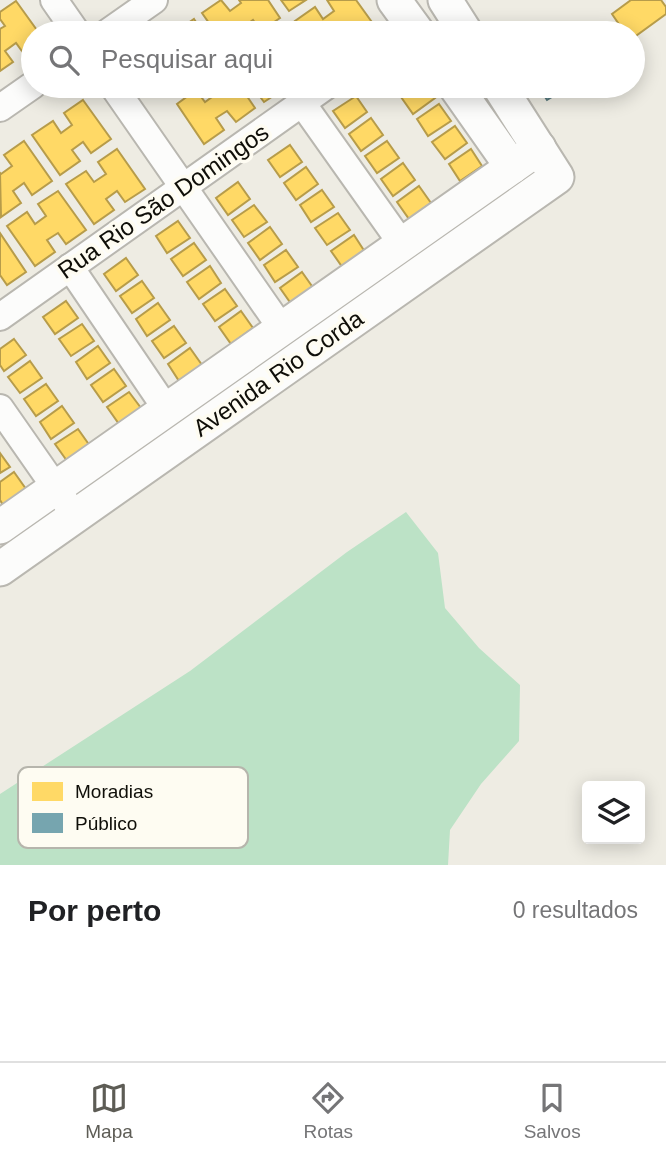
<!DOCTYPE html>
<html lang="pt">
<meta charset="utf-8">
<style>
body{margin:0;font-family:Arial,sans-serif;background:#f2f2f2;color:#202124}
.controls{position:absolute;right:21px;bottom:21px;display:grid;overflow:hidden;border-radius:7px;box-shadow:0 4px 18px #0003}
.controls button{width:63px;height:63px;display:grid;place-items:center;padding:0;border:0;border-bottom:2px solid #e0e0e0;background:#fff;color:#202124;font:35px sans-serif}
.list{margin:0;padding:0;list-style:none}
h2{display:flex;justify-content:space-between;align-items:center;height:91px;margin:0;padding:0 28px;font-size:30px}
h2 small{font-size:23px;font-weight:400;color:#757577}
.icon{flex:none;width:38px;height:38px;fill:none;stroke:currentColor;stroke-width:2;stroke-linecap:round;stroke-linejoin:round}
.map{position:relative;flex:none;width:666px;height:865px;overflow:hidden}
.search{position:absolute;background:#fff;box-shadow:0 4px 18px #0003;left:21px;right:21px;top:21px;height:77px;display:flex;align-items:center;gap:18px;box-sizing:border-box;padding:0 24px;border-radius:38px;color:#757577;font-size:26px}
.sheet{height:196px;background:#fff}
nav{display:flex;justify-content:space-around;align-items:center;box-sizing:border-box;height:98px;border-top:2px solid #e0e0e0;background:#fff;font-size:19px;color:#757577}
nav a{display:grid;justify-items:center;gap:4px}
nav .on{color:#5d5c55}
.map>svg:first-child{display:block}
.green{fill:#bce2c6}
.homes{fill:#ffd966;stroke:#b79c4a;stroke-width:2}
.public{fill:#76a5af;stroke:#57787d;stroke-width:2}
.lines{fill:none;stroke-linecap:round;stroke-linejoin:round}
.minor-casing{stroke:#b9b7b0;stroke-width:30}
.tertiary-casing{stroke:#b9b7b0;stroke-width:37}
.minor{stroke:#fcfcfb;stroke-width:26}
.tertiary{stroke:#fcfcfb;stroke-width:33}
.labels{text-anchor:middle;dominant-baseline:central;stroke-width:7;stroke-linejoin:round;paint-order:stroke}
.street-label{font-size:24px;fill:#0f0e08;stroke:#fefcf2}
.key{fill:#fefcf2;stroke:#b6b5ac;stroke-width:2}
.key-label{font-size:19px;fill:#0f0e08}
</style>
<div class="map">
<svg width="666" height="865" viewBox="0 0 666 865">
<rect width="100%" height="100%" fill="#eeece3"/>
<path class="green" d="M406,512l32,41 7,55 34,40 41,37 -1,56 -38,43 -31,46 -2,35h-448v-71l190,-123 157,-119z"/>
<g class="homes">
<path d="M221,0l9,11 11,-8 -2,-3h29l12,18 -19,13 -8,-11 -11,8 3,5h-29l-14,-20z"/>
<path d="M281,0h25l-17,11z"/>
<path d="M327,0h29l18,25 -11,8h-13l-4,-6 -8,6h-34l-9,-12 20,-14 8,12 11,-8z"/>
<path d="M631,0h30l5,7v7l-33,24v-5h-8l-13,-19z"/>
<path d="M16,1l23,32h-6v15l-9,6 -8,-11 -11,8 8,11 -13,9v-42l5,-3 -5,-7v-7z"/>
<path d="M194,19l9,14h-29z"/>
<path d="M164,86h19l-12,9z"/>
<path d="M210,86h30l15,22 -19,14 -9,-11 -11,7 8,12 -20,14 -27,-40 19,-14 9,12 11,-8z"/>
<path d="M252,86h30l2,3 -20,13z"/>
<path d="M416,86h10l9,12 -22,16 -12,-17z"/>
<path d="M356,96l11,16 -22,16 -12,-17z"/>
<path d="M83,100l28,39 -20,14 -8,-11 -11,8 8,11 -20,14 -28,-40 21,-14 8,12 11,-8 -8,-12z"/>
<path d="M439,104l12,17 -23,15 -11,-17z"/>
<path d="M371,118l12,17 -22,16 -12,-17z"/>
<path d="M455,126l12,17 -22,16 -13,-17z"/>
<path d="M24,141l28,40 -20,14 -8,-12 -11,8 8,12 -20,14 -1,-44 1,1 11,-8 -8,-11z"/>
<path d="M387,141l12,17 -22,15 -12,-17z"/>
<path d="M290,145l12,17 -22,15 -12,-17z"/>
<path d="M117,149l28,40 -20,13 -8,-11 -11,8 8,11 -20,14 -28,-40 20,-13 8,11 12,-8 -8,-12z"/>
<path d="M471,149l11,17 -22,15 -11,-17z"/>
<path d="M403,163l12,17 -22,16 -12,-17z"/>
<path d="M306,167l12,17 -22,16 -12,-17z"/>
<path d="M238,182l12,17 -22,16 -12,-17z"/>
<path d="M419,186l12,17 -22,16 -12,-17z"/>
<path d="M322,190l12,17 -23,15 -11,-17z"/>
<path d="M58,191l28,39 -20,14 -8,-11 -11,7 8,12 -20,14 -28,-40 20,-14 8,12 11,-8 -8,-12z"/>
<path d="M254,205l13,17 -23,15 -12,-17z"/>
<path d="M338,213l12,17 -23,15 -12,-17z"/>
<path d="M178,221l12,17 -23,15 -11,-17z"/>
<path d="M270,227l12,17 -22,16 -12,-17z"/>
<path d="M0,233l26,39 -19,13 -7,-10z"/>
<path d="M354,235l11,17 -22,16 -12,-17z"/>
<path d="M194,243l12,17 -23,16 -12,-17z"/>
<path d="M286,250l12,17 -23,15 -11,-17z"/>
<path d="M126,258l12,17 -22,16 -12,-17z"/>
<path d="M210,266l11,17 -22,16 -12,-17z"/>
<path d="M302,272l12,17 -22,16 -12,-17z"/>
<path d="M142,281l12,17 -22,15 -12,-17z"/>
<path d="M225,289l12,17 -22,15 -12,-17z"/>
<path d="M66,301l12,17 -23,16 -12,-17z"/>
<path d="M158,303l12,17 -23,16 -11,-17z"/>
<path d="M241,311l12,17 -22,16 -12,-17z"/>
<path d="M82,324l12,17 -23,15 -12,-17z"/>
<path d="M174,326l12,17 -22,15 -12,-17z"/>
<path d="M14,339l12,16 -22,16 -4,-6v-16z"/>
<path d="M98,346l12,17 -23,16 -11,-17z"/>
<path d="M190,348l12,17 -23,16 -11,-17z"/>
<path d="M30,361l12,17 -22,15 -12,-16z"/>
<path d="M114,369l12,17 -23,16 -12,-17z"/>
<path d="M46,384l12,17 -22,15 -12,-17z"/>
<path d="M129,392l12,16 -22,16 -12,-17z"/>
<path d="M62,406l12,17 -23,16 -11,-17z"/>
<path d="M78,429l12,17 -23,15 -12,-17z"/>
<path d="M0,453l10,14 -10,6z"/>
<path d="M14,472l12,17 -23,16 -3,-5v-18z"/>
</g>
<path class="public" d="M538,86h32l-23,14z"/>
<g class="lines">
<defs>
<g id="minor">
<path d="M54,0l23,33"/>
<path d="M107,33l47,-33"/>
<path d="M113,86l169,243"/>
<path d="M302,103l100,141"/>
<path d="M0,108l33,-23"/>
<path d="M70,267l97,143"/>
<path d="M0,317l326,-231"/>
<path d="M0,408l67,96"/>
</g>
<g id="tertiary">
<path d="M394,0l24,33"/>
<path d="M445,0l21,33"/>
<path d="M455,86l57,81"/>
<path d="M0,527l539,-379"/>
<path d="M0,569l557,-392 -58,-91"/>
</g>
</defs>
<use href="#minor" class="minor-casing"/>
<use href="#tertiary" class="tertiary-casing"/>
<use href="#minor" class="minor"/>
<use href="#tertiary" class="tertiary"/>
</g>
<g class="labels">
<g class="street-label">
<text transform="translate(163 201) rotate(-35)">Rua Rio São Domingos</text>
<text transform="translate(278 373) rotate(-35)">Avenida Rio Corda</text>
</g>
</g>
<rect x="18" y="767" width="230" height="81" rx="10" class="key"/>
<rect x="32" y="782" width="31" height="19" fill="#ffd966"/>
<rect x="32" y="813" width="31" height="20" fill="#76a5af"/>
<g class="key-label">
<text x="75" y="798">Moradias</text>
<text x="75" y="830">Público</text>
</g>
</svg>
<div class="controls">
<button><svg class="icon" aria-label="layers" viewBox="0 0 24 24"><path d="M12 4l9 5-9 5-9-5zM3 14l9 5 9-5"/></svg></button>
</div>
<div class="search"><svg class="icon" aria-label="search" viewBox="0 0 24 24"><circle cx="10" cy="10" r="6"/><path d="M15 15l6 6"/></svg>Pesquisar aqui</div>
</div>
<section class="sheet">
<h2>Por perto<small>0 resultados</small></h2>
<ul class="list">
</ul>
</section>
<nav>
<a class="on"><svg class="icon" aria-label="map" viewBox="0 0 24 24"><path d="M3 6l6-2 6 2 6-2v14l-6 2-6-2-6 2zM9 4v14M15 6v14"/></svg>Mapa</a>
<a><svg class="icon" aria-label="directions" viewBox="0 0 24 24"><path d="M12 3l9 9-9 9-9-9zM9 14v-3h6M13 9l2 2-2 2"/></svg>Rotas</a>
<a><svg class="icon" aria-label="saved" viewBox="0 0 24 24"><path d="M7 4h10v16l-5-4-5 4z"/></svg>Salvos</a>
</nav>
